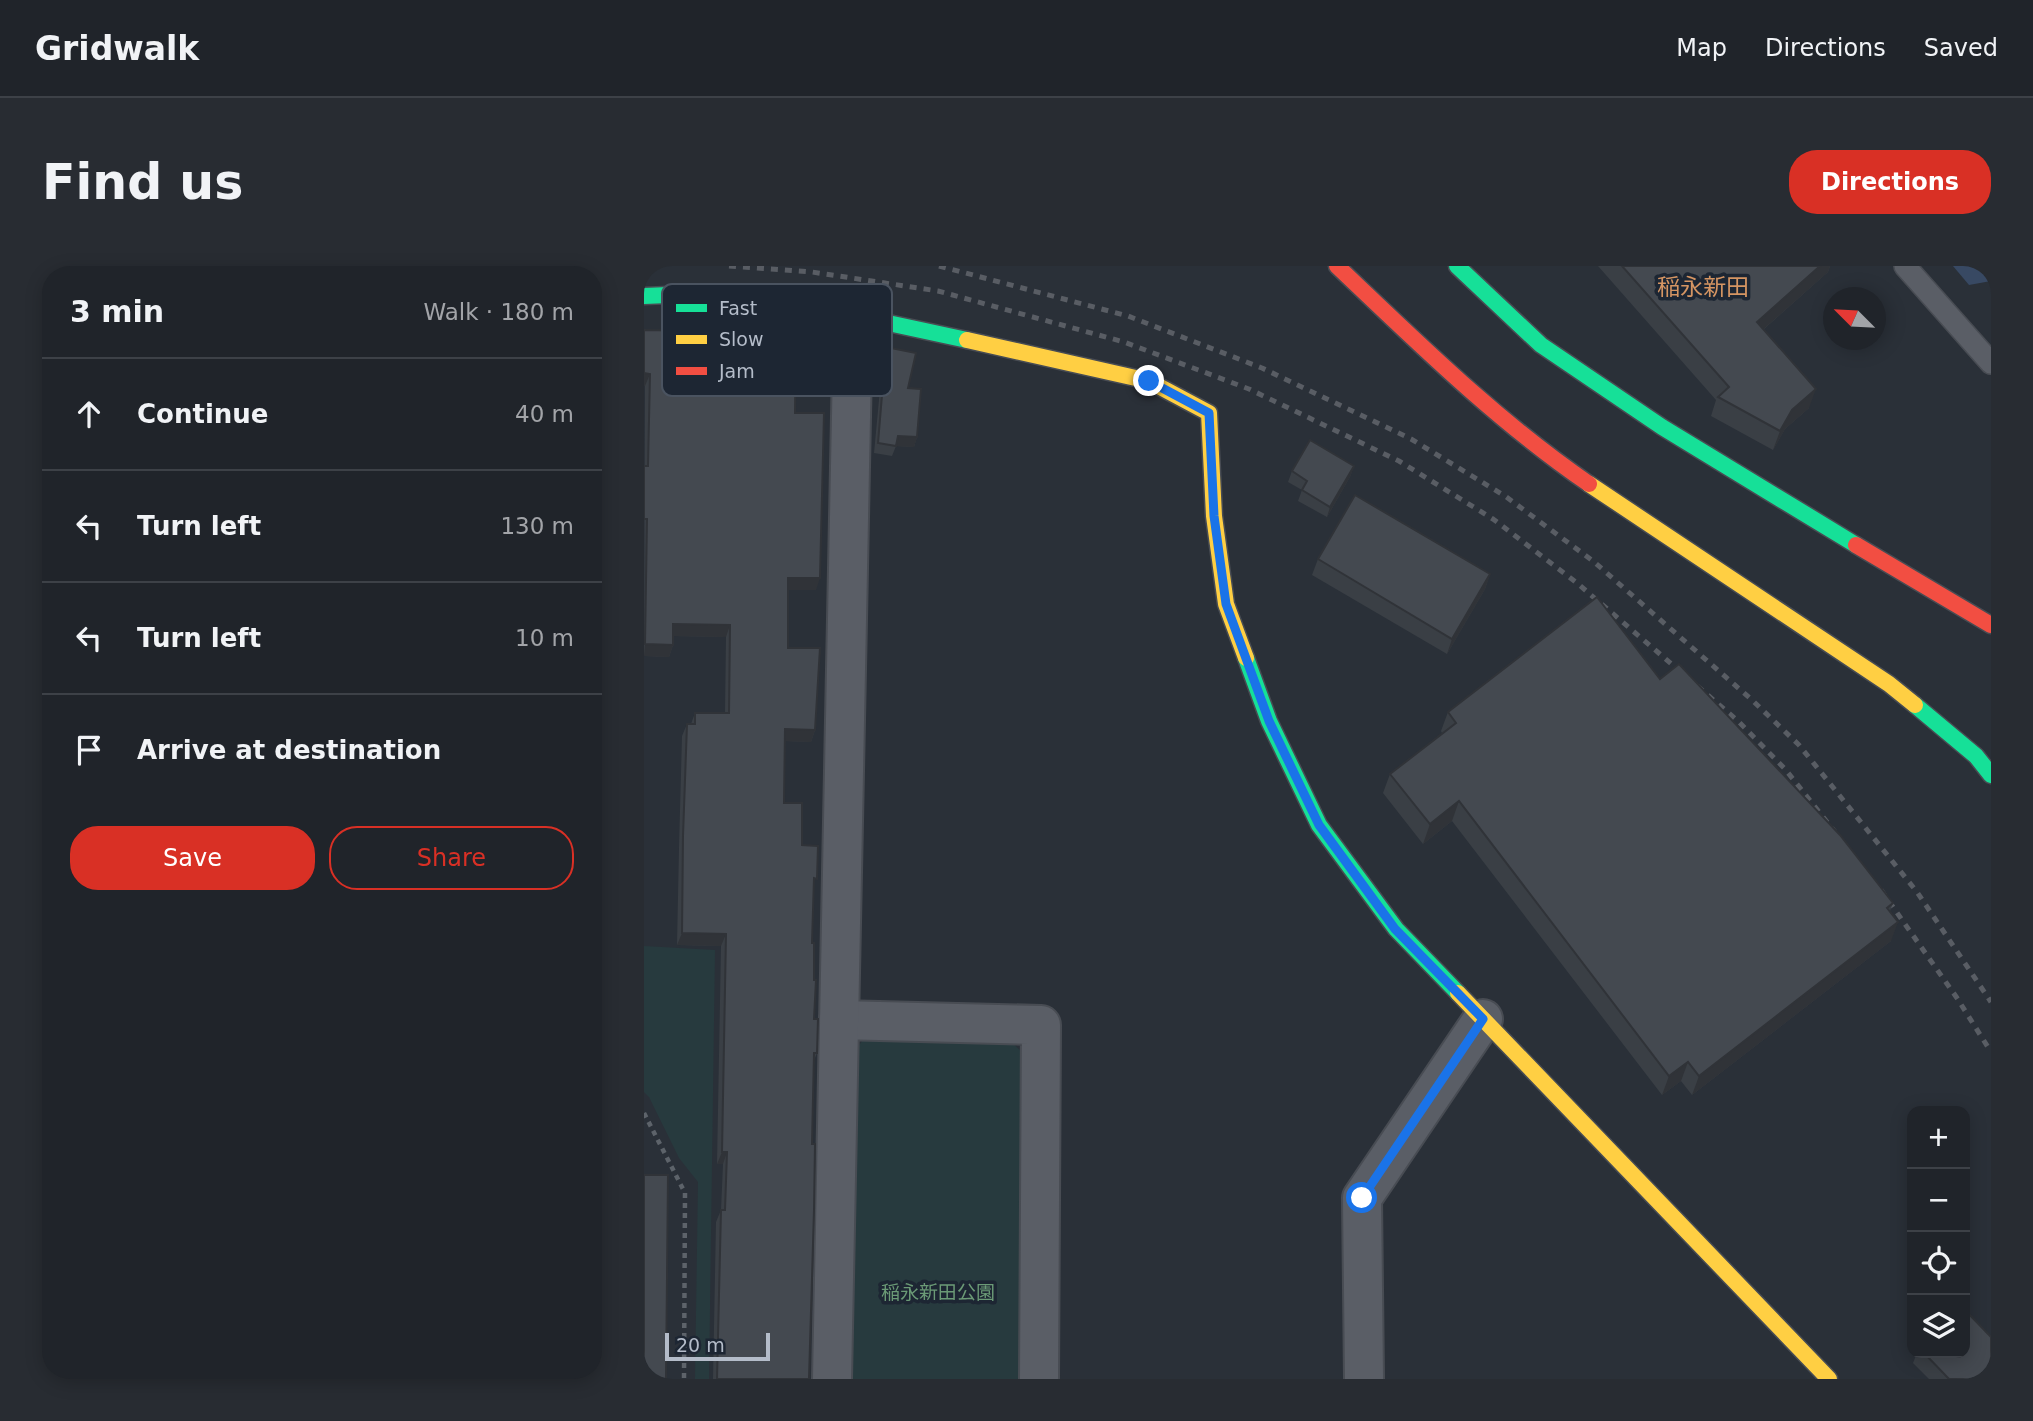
<!DOCTYPE html>
<meta charset="utf-8">
<style>
body{margin:0;font-family:"DejaVu Sans","Noto Sans JP",sans-serif;background:#282c32;color:#f1f3f6}
.controls{position:absolute;right:21px;bottom:21px;display:grid;overflow:hidden;border-radius:14px;box-shadow:0 4px 18px #0003}
.controls button{width:63px;height:63px;display:grid;place-items:center;padding:0;border:0;border-bottom:2px solid #3d4147;background:#20242a;color:#f1f3f6;font:35px sans-serif}
.compass{position:absolute;left:1179px;top:21px;width:63px;height:63px;border-radius:50%;background:#20242a;box-shadow:0 4px 18px #0003;rotate:294deg}
.scale{position:absolute;left:21px;bottom:18px;width:105px;box-sizing:border-box;padding-left:7px;border:4px solid #b4bcc9;border-top:0;font-size:19px;line-height:24px;white-space:nowrap;color:#b4bcc9;-webkit-text-stroke:5px #1d2633;paint-order:stroke}
.stop{position:absolute;width:21px;height:21px;margin:-16px;border:5px solid #1a73e8;border-radius:50%;background:#fff}
.stop.end{background:#1a73e8;border-color:#fff;box-shadow:0 2px 7px #0008}
.list{margin:0;padding:0;list-style:none}
h2{display:flex;justify-content:space-between;align-items:center;height:91px;margin:0;padding:0 28px;font-size:30px}
h2 small{font-size:23px;font-weight:400;color:#a2a4a8}
.list li{display:grid;grid-template-columns:46px 1fr auto;gap:21px;align-items:center;box-sizing:border-box;height:112px;padding:0 28px;border-top:2px solid #3d4147}
.list b{display:block;font-size:26px;white-space:nowrap}
.list em{font-size:23px;font-style:normal;color:#a2a4a8}
.actions{display:flex;gap:14px;padding:21px 28px}
.actions a{flex:1;padding:16px 0;border:2px solid #d93025;border-radius:28px;text-align:center;font-size:24px;color:#d93025}
.actions .main{background:#d93025;color:#fff}
.icon{flex:none;width:38px;height:38px;fill:none;stroke:currentColor;stroke-width:2;stroke-linecap:round;stroke-linejoin:round}
.map{position:relative;flex:none;width:1347px;height:1113px;overflow:hidden;border-radius:28px}
header{display:flex;align-items:center;gap:42px;box-sizing:border-box;height:98px;padding:0 35px;background:#20242a;border-bottom:2px solid #3d4147}
header strong{font-size:33px}
nav{display:flex;gap:38px;margin-inline-start:auto;font-size:24px}
.intro{display:flex;align-items:center;justify-content:space-between;box-sizing:border-box;height:168px;padding:0 42px}
h1{margin:0;font-size:49px}
.button{padding:18px 32px;border-radius:28px;background:#d93025;color:#fff;font-size:24px;font-weight:700}
main{display:flex;gap:42px;padding:0 42px}
aside{flex:1;background:#20242a;border-radius:28px;box-shadow:0 4px 18px #0003}
.map>svg:first-child{display:block}
.green{fill:#273a3e}
.water{fill:#384963}
.lines{fill:none;stroke-linecap:round;stroke-linejoin:round}
.lane-casing{stroke:#484c53;stroke-width:24}
.street-casing{stroke:#484c53;stroke-width:42}
.fast-casing{stroke:#484c53;stroke-width:19}
.slow-casing{stroke:#484c53;stroke-width:19}
.jam-casing{stroke:#484c53;stroke-width:19}
.path{stroke:#5d636a;stroke-width:4.5;stroke-dasharray:5 5;stroke-linecap:butt}
.lane{stroke:#5a5e66;stroke-width:21}
.street{stroke:#5a5e66;stroke-width:38}
.fast{stroke:#16e098;stroke-width:16}
.slow{stroke:#ffcf43;stroke-width:16}
.jam{stroke:#f24e42;stroke-width:16}
.rail{stroke:#595d64;stroke-width:5;stroke-dasharray:7 7;stroke-linecap:butt}
.wall{fill:#3a3f45}
.shaded-wall{fill:#303338}
.building{fill:#444950;stroke:#303338;stroke-width:2}
.route{stroke:#1a73e8;stroke-width:9}
.labels{text-anchor:middle;dominant-baseline:central;stroke-width:7;stroke-linejoin:round;paint-order:stroke}
.park-label{font-size:19px;fill:#6b9a76;stroke:#1d2633}
.quarter-label{font-size:23px;fill:#d59563;stroke:#1d2633}
.key{fill:#1d2633;stroke:#4a5360;stroke-width:2}
.key-label{font-size:19px;fill:#b4bcc9}
</style>
<header>
<strong>Gridwalk</strong>
<nav><a>Map</a><a>Directions</a><a>Saved</a></nav>
</header>
<div class="intro"><h1>Find us</h1><a class="button">Directions</a></div>
<main>
<aside>
<h2>3 min<small>Walk · 180 m</small></h2>
<ul class="list">
<li><svg class="icon" aria-label="ahead" viewBox="0 0 24 24"><path d="M12 20V5M6 11l6-6 6 6"/></svg><div><b>Continue</b></div><em>40 m</em></li>
<li><svg class="icon" aria-label="left" viewBox="0 0 24 24"><path d="M17 20v-9H6M10 6l-5 5 5 5"/></svg><div><b>Turn left</b></div><em>130 m</em></li>
<li><svg class="icon" aria-label="left" viewBox="0 0 24 24"><path d="M17 20v-9H6M10 6l-5 5 5 5"/></svg><div><b>Turn left</b></div><em>10 m</em></li>
<li><svg class="icon" aria-label="arrive" viewBox="0 0 24 24"><path d="M6 21V4h12l-3 4 3 4H6"/></svg><div><b>Arrive at destination</b></div></li>
</ul>
<div class="actions"><a class="main">Save</a><a>Share</a></div>
</aside>
<div class="map">
<svg width="1347" height="1113" viewBox="0 0 1347 1113">
<rect width="100%" height="100%" fill="#2a3038"/>
<g class="green">
<path d="M0,680l71,4 -6,429h-14l3,-197 -19,-24 -30,-61 -5,-5z"/>
<path d="M222,769l141,3 17,16 -1,325h-173l6,-329z"/>
</g>
<path class="water" d="M1309,0h38v15l-22,4z"/>
<g class="lines">
<defs>
<path id="lane" d="M1261,0l86,97"/>
<g id="street">
<path d="M195,754l202,5 -2,354"/>
<path d="M188,1113l21,-1064"/>
<path d="M720,1113l-2,-181 121,-179"/>
</g>
<g id="fast">
<path d="M813,0l84,79 121,82 194,118"/>
<path d="M0,30l49,-2 107,10 167,36"/>
<path d="M602,392l23,63 50,104 77,104 62,64"/>
<path d="M1271,439l61,51 15,19"/>
</g>
<g id="slow">
<path d="M323,74l182,41 60,32 5,103 12,88 20,54"/>
<path d="M945,218l300,200 26,21"/>
<path d="M814,727l371,386"/>
</g>
<g id="jam">
<path d="M693,0c80,76 160,155 252,218"/>
<path d="M1212,279l135,80"/>
</g>
</defs>
<use href="#lane" class="lane-casing"/>
<use href="#street" class="street-casing"/>
<use href="#fast" class="fast-casing"/>
<use href="#slow" class="slow-casing"/>
<use href="#jam" class="jam-casing"/>
<path class="path" d="M0,847l41,80 -1,186"/>
<use href="#lane" class="lane"/>
<use href="#street" class="street"/>
<use href="#fast" class="fast"/>
<use href="#slow" class="slow"/>
<use href="#jam" class="jam"/>
<g class="rail">
<path d="M85,0l83,6 126,19 186,51 125,47 150,72 94,58 84,64 161,138 47,48 50,63"/>
<path d="M295,0l189,50 134,52 149,71 94,57 88,65 159,139 47,45 118,147 74,110"/>
<path d="M1237,624l76,108 34,54"/>
</g>
</g>
<g class="wall">
<path d="M954,0h232l-2,6 -64,57 45,79 -24,21 -12,21 -62,-34 5,-16z"/>
<path d="M0,64l151,83 21,177h-28v58l27,82 -4,12 -26,-1 -1,62 18,42 11,43 -1,55 2,76 3,34 -4,10 -4,316h-96l3,-157 5,-12 2,-46h-6l4,-218 -44,-1 2,-97 3,-112 5,-12h4l4,-11h30l1,-76 -53,-1v9l-4,12 -25,-1 1,-270h-1z"/>
<path d="M242,81l22,41 9,49 -3,10 -18,-1 -4,10 -18,-3 9,-96z"/>
<path d="M710,200l-4,11 -23,40 -29,-16 4,-11 -14,-8 4,-11z"/>
<path d="M674,293l172,15 -5,15 -38,65 -135,-79z"/>
<path d="M1016,413l233,224 -3,8 1,30 -199,154 -11,-14 -19,14 -210,-274 -29,23 -40,-51 7,-19 52,-41 -1,-2 7,-19z"/>
<path d="M1273,1087h48l26,26h-62l-16,-16z"/>
</g>
<g class="shaded-wall">
<path d="M1176,0h10l-2,6 -78,69 7,-19z"/>
<path d="M0,107l6,1 -5,12h-1z"/>
<path d="M1172,123l-7,19 -24,21 -12,21 7,-19 12,-21z"/>
<path d="M254,170l19,1 -3,10 -20,-1z"/>
<path d="M710,200l-4,11 -23,40 3,-10z"/>
<path d="M846,308l-5,15 -38,65 5,-15z"/>
<path d="M144,312h32l-4,12h-32z"/>
<path d="M29,358l57,1 -4,12 -57,-1z"/>
<path d="M1,378l28,1 -4,12 -25,-1z"/>
<path d="M141,463l30,1 -4,12 -30,-1z"/>
<path d="M815,535l-7,20 -29,23 7,-20z"/>
<path d="M1254,656l-7,19 -199,154 7,-19z"/>
<path d="M38,667l44,1 -5,12 -44,-1z"/>
<path d="M1044,796l-7,19 -19,14 7,-19z"/>
<path d="M78,886h5l-4,12h-6z"/>
</g>
<g class="building">
<path d="M978,0h198l-63,56 59,67 -24,21 -12,21 -62,-34 11,-10z"/>
<path d="M0,64l152,3 -1,80h29l-4,165h-32v70h32l-5,82 -30,-1 -1,74h18v42l16,1 -1,33 -3,-1 -2,65h2v37h2l-2,39h4l-1,34h-3l-2,91h3l-1,66 -5,169h-92l4,-169h4l2,-58h-5l4,-218 -44,-1 1,-97 4,-112h8v-11h34l1,-88 -57,-1v21l-28,-1 2,-125h-3v-53h4l2,-92 -6,-1z"/>
<path d="M242,81l30,6 -8,35 13,1 -4,48 -19,-1 -2,10 -18,-3z"/>
<path d="M666,174l44,26 -24,41 -28,-17 5,-9 -15,-10z"/>
<path d="M711,229l135,79 -38,65 -134,-80z"/>
<path d="M953,331l63,82 19,-15 161,171 53,68 -6,5 11,14 -199,154 -11,-14 -19,14 -210,-275 -29,23 -40,-50 66,-51 -8,-11z"/>
<path d="M0,909h24l-2,204h-22z"/>
<path d="M1321,1044l26,27v42h-42l-25,-26h41z"/>
</g>
<g class="lines">
<path class="route" d="M505,115l60,32 5,103 12,88 43,117 50,104 76,104 88,90 -121,179"/>
</g>
<g class="labels">
<g class="park-label">
<text x="294" y="1026">稲永新田公園</text>
</g>
<g class="quarter-label">
<text x="1059" y="21">稲永新田</text>
</g>
</g>
<rect x="18" y="18" width="230" height="112" rx="10" class="key"/>
<rect x="32" y="38" width="31" height="8" fill="#16e098"/>
<rect x="32" y="69" width="31" height="9" fill="#ffcf43"/>
<rect x="32" y="101" width="31" height="8" fill="#f24e42"/>
<g class="key-label">
<text x="75" y="49">Fast</text>
<text x="75" y="80">Slow</text>
<text x="75" y="112">Jam</text>
</g>
</svg>
<div class="controls">
<button>+</button>
<button>−</button>
<button><svg class="icon" aria-label="locate" viewBox="0 0 24 24"><circle cx="12" cy="12" r="6"/><path d="M12 2v4M12 18v4M2 12h4M18 12h4"/></svg></button>
<button><svg class="icon" aria-label="layers" viewBox="0 0 24 24"><path d="M12 4l9 5-9 5-9-5zM3 14l9 5 9-5"/></svg></button>
</div>
<svg class="compass" viewBox="-18 -18 36 36"><path d="M0-13l5 13h-10z" fill="#e53935"/><path d="M0 13l5-13h-10z" fill="#a2a4a8"/></svg>
<div class="scale">20 m</div>
<div class="stop" style="left:718px;top:932px"></div>
<div class="stop end" style="left:505px;top:115px"></div>
</div>
</main>
